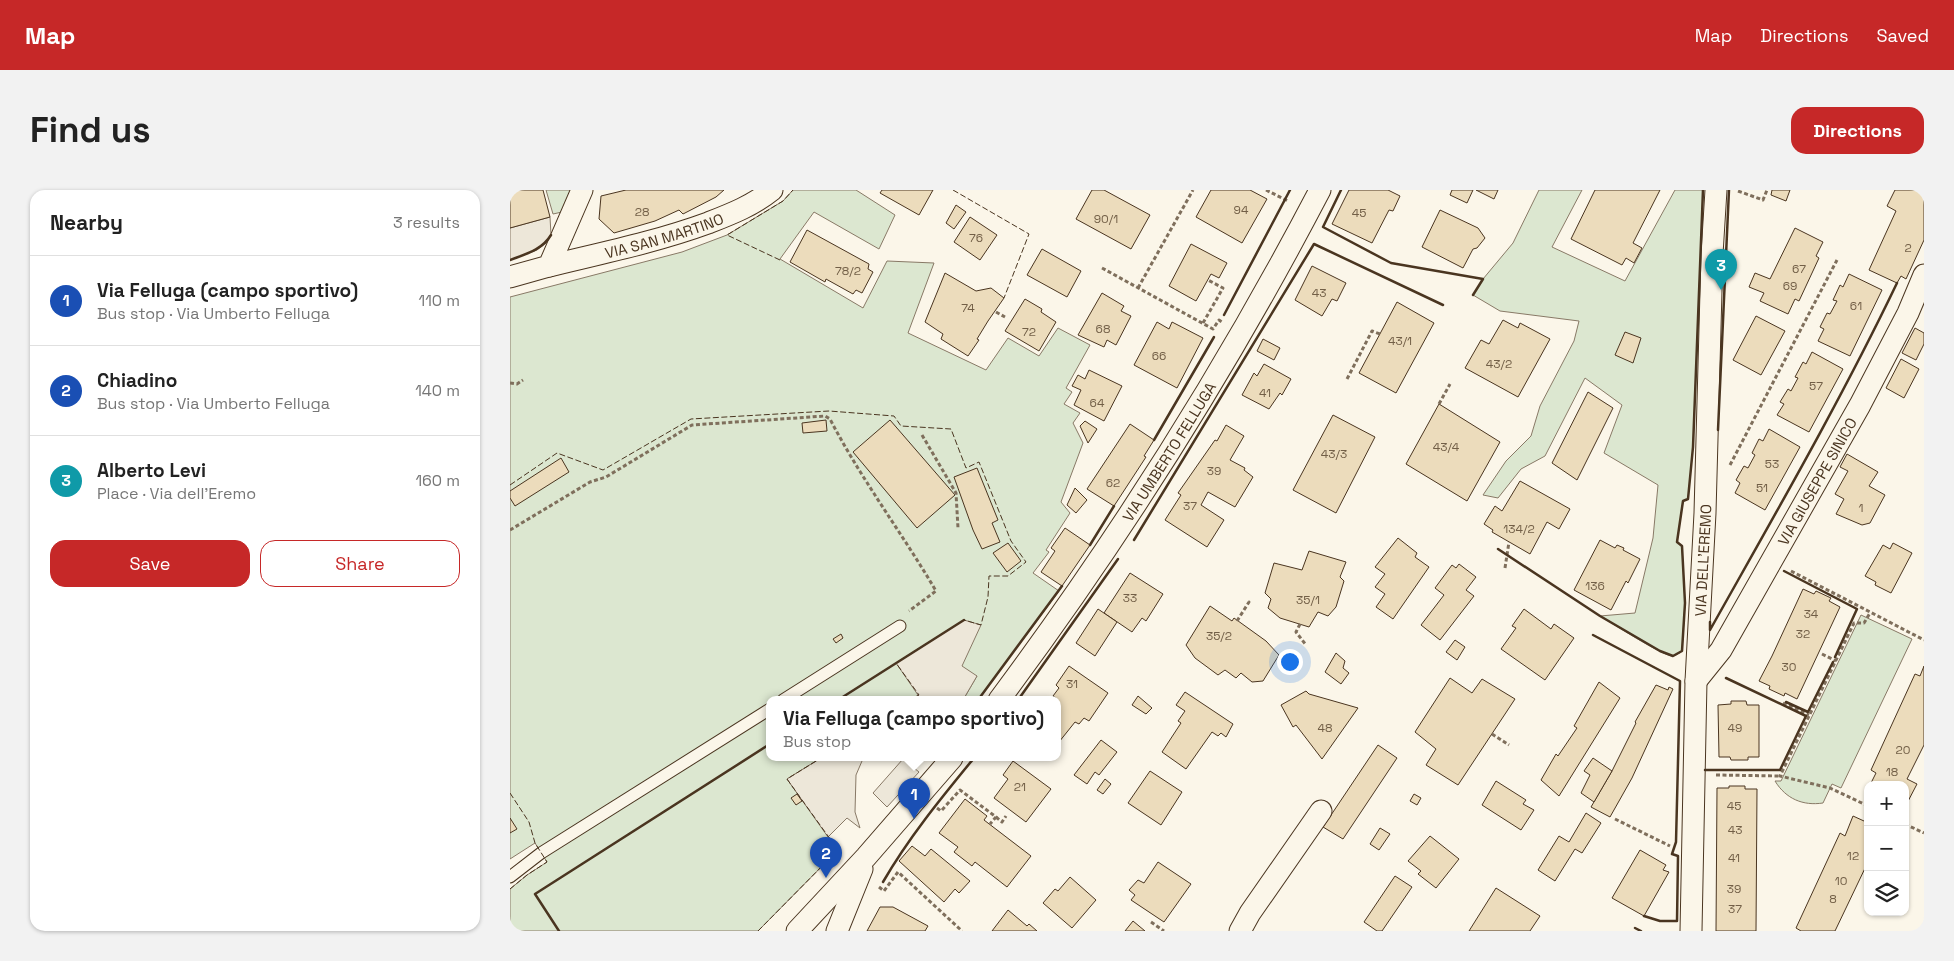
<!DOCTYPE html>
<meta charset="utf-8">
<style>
body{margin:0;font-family:"Space Grotesk",sans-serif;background:#f2f2f2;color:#222}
.controls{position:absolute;right:15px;bottom:15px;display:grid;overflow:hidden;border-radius:10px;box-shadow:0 1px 4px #0004}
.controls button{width:45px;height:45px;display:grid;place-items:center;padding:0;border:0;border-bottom:1px solid #e0e0e0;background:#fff;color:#222;font:25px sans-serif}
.you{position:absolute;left:779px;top:471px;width:18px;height:18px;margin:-12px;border:4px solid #fff;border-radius:50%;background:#1a73e8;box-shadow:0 0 0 8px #1a73e833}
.badge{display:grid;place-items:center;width:32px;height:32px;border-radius:50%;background:#c62828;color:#fff;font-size:16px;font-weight:700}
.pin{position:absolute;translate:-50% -41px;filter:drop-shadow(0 1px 2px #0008)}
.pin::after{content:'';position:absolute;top:26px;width:18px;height:15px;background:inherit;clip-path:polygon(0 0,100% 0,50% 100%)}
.popup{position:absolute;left:256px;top:506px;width:295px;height:65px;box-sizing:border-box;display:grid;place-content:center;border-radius:10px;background:#fff;filter:drop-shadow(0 1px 4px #0005);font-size:16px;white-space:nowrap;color:#767676}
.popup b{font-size:19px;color:#222}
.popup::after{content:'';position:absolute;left:50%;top:100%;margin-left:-10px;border:10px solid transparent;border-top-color:#fff}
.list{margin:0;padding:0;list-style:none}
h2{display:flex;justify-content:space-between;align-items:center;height:65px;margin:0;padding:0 20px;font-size:21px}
h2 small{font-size:16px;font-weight:400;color:#767676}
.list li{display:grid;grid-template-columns:32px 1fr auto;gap:15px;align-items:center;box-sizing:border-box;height:90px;padding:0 20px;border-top:1px solid #e0e0e0}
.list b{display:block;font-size:19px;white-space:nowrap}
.list p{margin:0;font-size:16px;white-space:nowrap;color:#767676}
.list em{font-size:16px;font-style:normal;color:#767676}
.actions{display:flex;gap:10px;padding:15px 20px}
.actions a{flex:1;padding:11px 0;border:1px solid #c62828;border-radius:15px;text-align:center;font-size:18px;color:#c62828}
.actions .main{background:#c62828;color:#fff}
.icon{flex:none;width:28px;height:28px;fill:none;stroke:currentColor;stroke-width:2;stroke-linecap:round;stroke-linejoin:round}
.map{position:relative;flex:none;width:1414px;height:741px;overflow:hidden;border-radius:15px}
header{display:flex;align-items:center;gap:30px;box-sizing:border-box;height:70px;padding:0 25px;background:#c62828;color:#fff}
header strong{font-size:24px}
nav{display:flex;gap:28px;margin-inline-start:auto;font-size:18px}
.intro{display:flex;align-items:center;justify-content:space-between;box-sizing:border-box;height:120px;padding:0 30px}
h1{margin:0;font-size:35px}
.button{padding:12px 22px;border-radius:15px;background:#c62828;color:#fff;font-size:18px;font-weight:700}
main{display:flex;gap:30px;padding:0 30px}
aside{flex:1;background:#fff;border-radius:15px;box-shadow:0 1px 4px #0004}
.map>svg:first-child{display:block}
.green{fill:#dce7d0;stroke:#887966}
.parking{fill:#ede7d9;stroke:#887966}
.building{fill:#ecdcbc;stroke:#4a3520}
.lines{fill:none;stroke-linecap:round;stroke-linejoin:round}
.lane-casing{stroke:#4a3520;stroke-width:13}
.street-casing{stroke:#4a3520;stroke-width:23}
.path{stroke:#7f6f5c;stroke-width:3;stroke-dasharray:4 2.5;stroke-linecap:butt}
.lane{stroke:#fbf6e9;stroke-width:11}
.street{stroke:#fbf6e9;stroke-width:21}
.fence{stroke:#4a3520;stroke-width:1;stroke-dasharray:6 2.5;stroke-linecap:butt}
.wall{stroke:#4a3520;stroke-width:2.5}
.labels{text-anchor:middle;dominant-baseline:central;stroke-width:4;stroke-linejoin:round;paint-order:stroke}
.number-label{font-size:12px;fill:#725f47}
.street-label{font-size:15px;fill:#4a3520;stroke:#fbf6e9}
</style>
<header>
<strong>Map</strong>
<nav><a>Map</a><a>Directions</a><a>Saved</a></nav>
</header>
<div class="intro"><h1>Find us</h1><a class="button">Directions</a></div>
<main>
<aside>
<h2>Nearby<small>3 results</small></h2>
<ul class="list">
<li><span class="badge" style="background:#1a4fb4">1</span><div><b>Via Felluga (campo sportivo)</b><p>Bus stop · Via Umberto Felluga</p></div><em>110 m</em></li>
<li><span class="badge" style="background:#1a4fb4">2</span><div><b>Chiadino</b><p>Bus stop · Via Umberto Felluga</p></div><em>140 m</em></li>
<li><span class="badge" style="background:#0f9aa8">3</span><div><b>Alberto Levi</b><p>Place · Via dell'Eremo</p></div><em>160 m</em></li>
</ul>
<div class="actions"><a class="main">Save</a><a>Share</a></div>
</aside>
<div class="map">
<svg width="1414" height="741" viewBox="0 0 1414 741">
<rect width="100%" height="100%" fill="#fbf6e9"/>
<g class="green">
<path d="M36,0h26l-10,22 -9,2z"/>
<path d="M283,0h63l39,25 -16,34 -65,-37 -34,47 83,49 24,-47 47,2 -26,70 78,37 22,-32 31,18 19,-28 32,17 -24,43 6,4 -8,12 16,9 -7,10 10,20 -22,59 9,11 -24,37 3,2 -16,21 26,18 -81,109h-15l14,-24 -58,19 -8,5h-141v58h51l-34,21 51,71 -80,81h-248v-42l17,-14 20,-13 -12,-19 -25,16v-562l172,-45 45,-17 56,-34z"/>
<path d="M1029,0h43l-30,57 73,34 50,-91h28l-10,257 -5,52 -5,2 -6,41 5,4 3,57 -3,48c-3,2 -6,5 -10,5 -13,-2 -58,-32 -72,-40l35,-3 18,-75 5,-53 -54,-32 18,-48 -37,-27 -40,78 -24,13 -23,29 -15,-3 23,-34 25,-25 9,-30 34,-65 5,-20 -79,-10 -27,-16 10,-16 30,-36z"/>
<path d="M1351,425l51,24 -71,149 -9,-4 -9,19c-20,3 -37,-4 -48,-22h6z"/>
</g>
<g class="parking">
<path d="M40,27l1,18 -5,8 -9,7 -27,10v-32z"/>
<path d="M454,430l17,5 -19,41 15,10 -14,24h-52l7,-5 -22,-32z"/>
<path d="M311,568h44l-3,3 -6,14 -1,37 5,16 -13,-10 -19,19 -41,-58z"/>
<path d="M393,569l16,13 -32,35 -14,-14z"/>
</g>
<g class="building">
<path d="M0,0h33l7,27 -40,11z"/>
<path d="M116,0h98l-8,7 -33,17 -4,-4 -24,11 -41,12 -15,-14 2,-23z"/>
<path d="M372,0h51l-14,25 -39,-22z"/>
<path d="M582,0h12l46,25 -19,34 -55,-30z"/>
<path d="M701,0h39l17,9 -25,44 -46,-26z"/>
<path d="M839,0h39l12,6 -7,15 -4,-1 -17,33 -40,-19z"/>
<path d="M942,0h21l-6,13 -17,-8z"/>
<path d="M966,0h22l-4,9z"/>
<path d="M1085,0h65l-27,53 9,5 -8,15 -8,-5 -4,7 -51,-26z"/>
<path d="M1262,0h18l-4,11 -15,-6z"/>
<path d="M1385,0h29v50l-18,39 -5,-3 -4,7 -28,-13 27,-59 -9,-5z"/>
<path d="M446,15l10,7 -12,17 -8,-6z"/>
<path d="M930,20l38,18 7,10 -8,10 -4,1 -10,19 -41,-21z"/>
<path d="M460,27l27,18 -17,25 -26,-18z"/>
<path d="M1285,38l28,14 -7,14 3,2 -20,43 -4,-2 -7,15 -28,-13 4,-8 -15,-6 6,-14 15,6z"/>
<path d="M297,40l62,34 -1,5 5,3 -11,21 -6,-3 -3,4 -27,-15 -1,3 -35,-20z"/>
<path d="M681,54l36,19 -8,15 -8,-4 -15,27 -27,-15z"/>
<path d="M532,59l39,22 -14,26 -40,-22z"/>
<path d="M802,76l34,17 -9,18 -5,-2 -10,17 -27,-16z"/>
<path d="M435,83l31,18 15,-3 13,10 -16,23 -11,18 2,1 -11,16 -27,-17 2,-5 -18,-12z"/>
<path d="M1339,84l33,16 -32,66 -32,-15 6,-12 -4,-2 7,-14 3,1 7,-13 -4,-1 7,-15 3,2z"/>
<path d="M592,103l22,13 -3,5 10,5 -15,29 -9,-5 -3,7 -26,-12z"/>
<path d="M515,109l17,10 -1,3 15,10 -17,29 -34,-20z"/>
<path d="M887,112l37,21 -38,70 -37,-20z"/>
<path d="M1246,126l29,15 -24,44 -28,-15z"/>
<path d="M993,130l15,8 2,-5 30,16 -32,58 -53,-29 16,-28 8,4z"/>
<path d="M647,132l12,7 3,-7 31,16 -26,50 -43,-23z"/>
<path d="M1405,138l9,5v11l-8,16 -14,-7z"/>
<path d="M1115,142l16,6 -8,25 -18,-8z"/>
<path d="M753,149l17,9 -6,12 -17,-9z"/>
<path d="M1302,162l31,17 -34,63 -32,-17 7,-11 -4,-2 8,-13 3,2 7,-13 -3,-1 8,-15 3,2z"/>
<path d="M1391,169l18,10 -15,29 -18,-10z"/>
<path d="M754,174l27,15 -9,16 -2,-2 -11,16 -27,-14 12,-22 3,3z"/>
<path d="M579,180l33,16 -18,35 -30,-16 7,-15 -9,-4 6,-11 7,4z"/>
<path d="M1078,202l25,16 -36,72 -25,-17z"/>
<path d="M929,214l61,38 -33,59 -61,-37z"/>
<path d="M823,225l42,22 -39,76 -43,-23z"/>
<path d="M316,230l1,11 -24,2 -1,-10z"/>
<path d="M380,230l65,75 -38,33 -64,-76z"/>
<path d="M575,231l12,8 -9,14 -8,-17z"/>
<path d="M620,234l24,16 -10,16 2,1 -32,49 -27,-17z"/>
<path d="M716,235l18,11 -14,24 15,8 -1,2 9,7 -18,30 -27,-15 -7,13 23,15 -17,27 -42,-27 16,-25 -3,-2 37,-53 2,1z"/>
<path d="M1259,239l31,18 -35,63 -30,-17 5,-10 -4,-3 8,-14 4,2 7,-13 -3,-2 7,-14 4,2z"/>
<path d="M1337,264l31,18 -9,14 16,9 -15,28 -8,2 -26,-11 8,-15 -9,-5 13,-23 -8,-4z"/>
<path d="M51,268l8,14 -54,34 -5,-8v-7z"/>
<path d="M467,278l21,52 -6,3 8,19 -18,7 -9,-19 -19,-53z"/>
<path d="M1010,291l50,28 -11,20 -12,-7 -17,32 -38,-22 1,-2 -9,-6 11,-18 7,5z"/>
<path d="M565,298l12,12 -11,13 -9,-8z"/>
<path d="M555,338l25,17 -28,41 -21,-14 14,-21 -4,-3z"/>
<path d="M888,348l19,15 -2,4 14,10 -36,52 -17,-12 9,-13 -10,-7 10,-13 -10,-7z"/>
<path d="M1090,350l15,8 2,-3 7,3 -1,2 17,9 -12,24 -2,-2 -15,29 -37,-20z"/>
<path d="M498,353l13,18 -14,11 -14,-19z"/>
<path d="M1383,353l19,10 -21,40 -16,-8 1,-3 -11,-6 18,-31 7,4z"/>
<path d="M799,361l37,11 -6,15 4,4 -8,26 -8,9 -10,-4 -9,15 -29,-9 -12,-10 3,-9 -6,-6 9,-30 28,7z"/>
<path d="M949,374l17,13 -10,13 8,6 -34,44 -19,-15 23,-30 -9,-7 17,-23 4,3z"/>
<path d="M620,383l33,21 -17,27 -4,-3 -10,14 -28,-19z"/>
<path d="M1293,399l11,5 2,-3 15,7 -2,3 11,6 -43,92 -12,-6 -1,3 -15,-7 1,-3 -11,-5 13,-25z"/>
<path d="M700,416l22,15 2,-3 32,23 13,14 -16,26 -11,1 -11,-9 -5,5 -11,-8 -7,5 -23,-17 -9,-13z"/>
<path d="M588,419l19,13 -22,34 -19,-13z"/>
<path d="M1014,419l27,20 3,-5 20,14 -29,42 -44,-31 15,-21 -4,-2z"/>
<path d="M331,444l2,4 -7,5 -3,-4z"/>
<path d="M945,450l10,7 -8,13 -11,-8z"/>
<path d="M826,463l9,8 -2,7 6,5 -8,11 -16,-12z"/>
<path d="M559,476l39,27 -19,28 -5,-3 -5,6 -4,-2 -16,20 -1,-42h-4l2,-2 -3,-2 6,-8 -3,-3z"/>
<path d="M1414,476v79l-17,34 10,5 -12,23v-22h-35l6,-12 -5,-3 44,-96 5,2z"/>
<path d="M940,488l22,15 10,-14 33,20 -57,86 -32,-20 10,-16 -21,-17z"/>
<path d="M1089,492l21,16 -61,98 -18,-16 15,-26 2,2 19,-28 -3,-2z"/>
<path d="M1146,495l12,5 1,-3 4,2 -41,89 -22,39 -19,-10 21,-36 24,-48 -1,-1z"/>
<path d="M796,501l3,3 49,14 -36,51 -26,-34 -3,2 -12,-22z"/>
<path d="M675,502l48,32 -7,13 -5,-4 -3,3 -6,-4 -26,37 -24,-17 19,-29 -3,-2 7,-10 -9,-6z"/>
<path d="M628,506l14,12 -6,6 -14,-9z"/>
<path d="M1221,511h15l1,4h12v52h-11v3h-17l-1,-3h-11l-1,-52 13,-1z"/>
<path d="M591,550l16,12 -18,23 -4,-3 -8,12 -13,-9z"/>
<path d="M868,555l19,13 -54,81 -20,-12z"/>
<path d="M1083,568l19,13 -18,31 -13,-9 9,-18 -6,-4z"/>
<path d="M503,571l38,28 -25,33 -32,-24 14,-19 -5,-4z"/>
<path d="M640,581l32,21 -21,33 -33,-22z"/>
<path d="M595,589l6,5 -8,10 -6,-4z"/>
<path d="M986,591l30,19 -3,4 11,6 -13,20 -39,-25z"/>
<path d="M1219,596h16v3h12l-1,142h-40l1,-143h12z"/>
<path d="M287,604l5,7 -6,4 -5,-7z"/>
<path d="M904,604l7,4 -4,7 -7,-4z"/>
<path d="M455,609l22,17 -3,4 47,36 -24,31 -32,-25 -3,4 -18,-14 4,-5 -19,-14z"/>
<path d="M1076,623l15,10 -19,30 -7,-4 -20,32 -17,-11 21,-34 10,6z"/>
<path d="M1343,626l11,5 1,-1 3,1v41l-33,69h-34l-5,-3 44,-95 5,3z"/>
<path d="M0,628l7,11 -7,4z"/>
<path d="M870,638l10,6 -11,16 -9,-6z"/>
<path d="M920,646l29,23 -23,29 -18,-14 3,-3 -13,-10z"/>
<path d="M402,656l13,10 6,-7 39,32 -11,12 -4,-4 -11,13 -45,-41z"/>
<path d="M1130,660l26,15 -3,5 6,2 -25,44 -32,-18z"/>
<path d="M648,672l33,22 -27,38 -33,-22 4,-5 -6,-5 9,-10 6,3z"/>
<path d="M885,686l17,11 -30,44h-5l-13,-9z"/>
<path d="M560,687l26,23 -24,28 -29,-25 12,-14 3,2z"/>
<path d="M986,698l44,28 -10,15h-61z"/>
<path d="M370,717h13l35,19 -3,5h-58z"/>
<path d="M498,720l19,16 2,-2 8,7h-45z"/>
<path d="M623,731l12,10h-20z"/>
</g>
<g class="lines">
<defs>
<g id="lane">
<path d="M273,510l117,-74"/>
<path d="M0,687l31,-24 229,-144"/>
</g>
<g id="street">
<path id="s1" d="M39,76c53,-13 107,-24 159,-43 23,-9 44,-17 64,-33"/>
<path d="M0,87l39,-11 33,-76"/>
<path id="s2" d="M1186,491l25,-31 139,-245 48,-92 16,-38"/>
<path id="s3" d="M489,510c120,-161 228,-332 321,-510"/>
<path d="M287,741l69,-74 86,-99"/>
<path d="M327,741l25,-62"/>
<path d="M730,741l10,-18 71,-102"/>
<path id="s4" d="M1181,741l5,-250 9,-168 7,-259 4,-64"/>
</g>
</defs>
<use href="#lane" class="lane-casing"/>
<use href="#street" class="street-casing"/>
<g class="path">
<path d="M756,0l22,11"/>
<path d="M1228,1l25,9 4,-10"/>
<path d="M592,78l111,61 6,-9 3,2"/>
<path d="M628,98l55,-98"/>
<path d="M486,122l9,5"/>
<path d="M693,133l20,-35 -15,-8"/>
<path d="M837,189l25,-48 8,3"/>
<path d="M0,193l7,1 6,-4"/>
<path d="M929,214l11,-20"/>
<path d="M412,245l34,58 2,35"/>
<path d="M1220,275l107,-205"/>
<path d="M0,340l80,-48 16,-5 86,-52 133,-9 5,3c31,60 72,114 106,172l-27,20"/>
<path d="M995,378l4,-26"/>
<path d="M1281,381l133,69"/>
<path d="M727,431l12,-19 -2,-1"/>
<path d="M790,434l-4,8 10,13"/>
<path d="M1312,464l14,7"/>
<path d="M1273,513l26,12"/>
<path d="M982,544l17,11"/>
<path d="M1206,585l64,1"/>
<path d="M1358,616l-38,-18 -50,-12 74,-153h10l6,-10"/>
<path d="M427,618l4,3 19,-21 36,27 -6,7"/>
<path d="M486,627l6,5 4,-6"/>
<path d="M1105,629l55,27"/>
<path d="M1395,634l19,9"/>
<path d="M369,697l5,4 14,-19 64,59"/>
<path d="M641,732l13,9"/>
</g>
<use href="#lane" class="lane"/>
<use href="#street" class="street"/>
<g class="fence">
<path d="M443,0l76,44 -25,64"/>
<path d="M270,70l-53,-25 56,-34 10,-11"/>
<path d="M0,295l47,-32 46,17 88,-51 138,-8 65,5 7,10 50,3 15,39 13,-6 32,79 15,21 -18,14h-19l-1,21 -7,28 -17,-5 -68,43 23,32 -8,5"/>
<path d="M0,603l19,29 6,21 12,19 -20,13 -17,14"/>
<path d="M248,741l80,-81 -51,-71 34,-21"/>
</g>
<g class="wall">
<path d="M831,0l-18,37 68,36 92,16 -10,16"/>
<path d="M0,70c16,-6 32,-10 41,-25"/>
<path d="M714,125l66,-125"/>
<path d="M1208,240l11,-240"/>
<path d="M644,250l60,-103"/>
<path d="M624,350l180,-296 129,61"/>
<path d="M580,355l24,-39"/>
<path d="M988,359l102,67 60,35 13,5 9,-5 3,-48 -3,-57 -5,-4 6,-41 5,-2 5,-52 10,-257"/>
<path d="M1274,381l73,38 -22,48"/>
<path d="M1200,432v8c64,-114 130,-228 187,-347"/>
<path d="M1083,445l87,46 -4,161 -4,12 6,2 -1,65h-17l-16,-5"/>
<path d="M328,510l126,-80"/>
<path d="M468,510l84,-114"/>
<path d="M508,510l100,-141"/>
<path d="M1276,512l22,10 25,-50"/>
<path d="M1195,580h75l26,-54 -80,-38"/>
<path d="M373,692c26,-45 59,-85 91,-124"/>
<path d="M1125,738l6,3"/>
<path d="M49,741l-24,-37 235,-150"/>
</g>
</g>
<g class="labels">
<g class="number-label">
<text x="731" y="20">94</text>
<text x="132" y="22">28</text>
<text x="849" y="23">45</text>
<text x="596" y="29">90/1</text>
<text x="466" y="48">76</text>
<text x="1398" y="58">2</text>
<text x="1289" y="79">67</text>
<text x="338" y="81">78/2</text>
<text x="1280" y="96">69</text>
<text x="809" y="103">43</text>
<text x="1346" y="116">61</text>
<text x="458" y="118">74</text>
<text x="593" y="139">68</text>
<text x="519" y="142">72</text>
<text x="890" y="151">43/1</text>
<text x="649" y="166">66</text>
<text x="989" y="174">43/2</text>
<text x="1306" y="196">57</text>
<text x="755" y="203">41</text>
<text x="587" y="213">64</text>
<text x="936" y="257">43/4</text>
<text x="824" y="264">43/3</text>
<text x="1262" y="274">53</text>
<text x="704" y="281">39</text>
<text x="603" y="293">62</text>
<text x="1252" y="298">51</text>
<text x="680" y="316">37</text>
<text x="1351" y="318">1</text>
<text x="1009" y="339">134/2</text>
<text x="1085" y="396">136</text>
<text x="620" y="408">33</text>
<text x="798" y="410">35/1</text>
<text x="1301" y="424">34</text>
<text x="1293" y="444">32</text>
<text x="709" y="446">35/2</text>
<text x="1279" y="477">30</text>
<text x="562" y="494">31</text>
<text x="815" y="538">48</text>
<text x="1225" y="538">49</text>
<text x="1393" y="560">20</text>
<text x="1382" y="582">18</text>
<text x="510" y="597">21</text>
<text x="1224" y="616">45</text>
<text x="1225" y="640">43</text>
<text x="1343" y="666">12</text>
<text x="1224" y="668">41</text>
<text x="1331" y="691">10</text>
<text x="1224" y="699">39</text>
<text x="1323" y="709">8</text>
<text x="1225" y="719">37</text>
</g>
<g class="street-label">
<text stroke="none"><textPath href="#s1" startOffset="119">VIA SAN MARTINO</textPath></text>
<text stroke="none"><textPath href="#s3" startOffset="301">VIA UMBERTO FELLUGA</textPath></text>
<text stroke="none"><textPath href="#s2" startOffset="234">VIA GIUSEPPE SINICO</textPath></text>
<text stroke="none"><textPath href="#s4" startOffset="371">VIA DELL'EREMO</textPath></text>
</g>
</g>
</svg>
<div class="controls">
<button>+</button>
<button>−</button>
<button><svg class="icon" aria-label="layers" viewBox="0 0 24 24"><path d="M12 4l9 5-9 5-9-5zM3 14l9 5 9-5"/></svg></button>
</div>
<div class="you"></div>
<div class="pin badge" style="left:404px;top:629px;background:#1a4fb4">1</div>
<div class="popup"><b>Via Felluga (campo sportivo)</b>Bus stop</div>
<div class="pin badge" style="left:316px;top:688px;background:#1a4fb4">2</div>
<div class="pin badge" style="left:1211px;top:100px;background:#0f9aa8">3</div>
</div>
</main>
